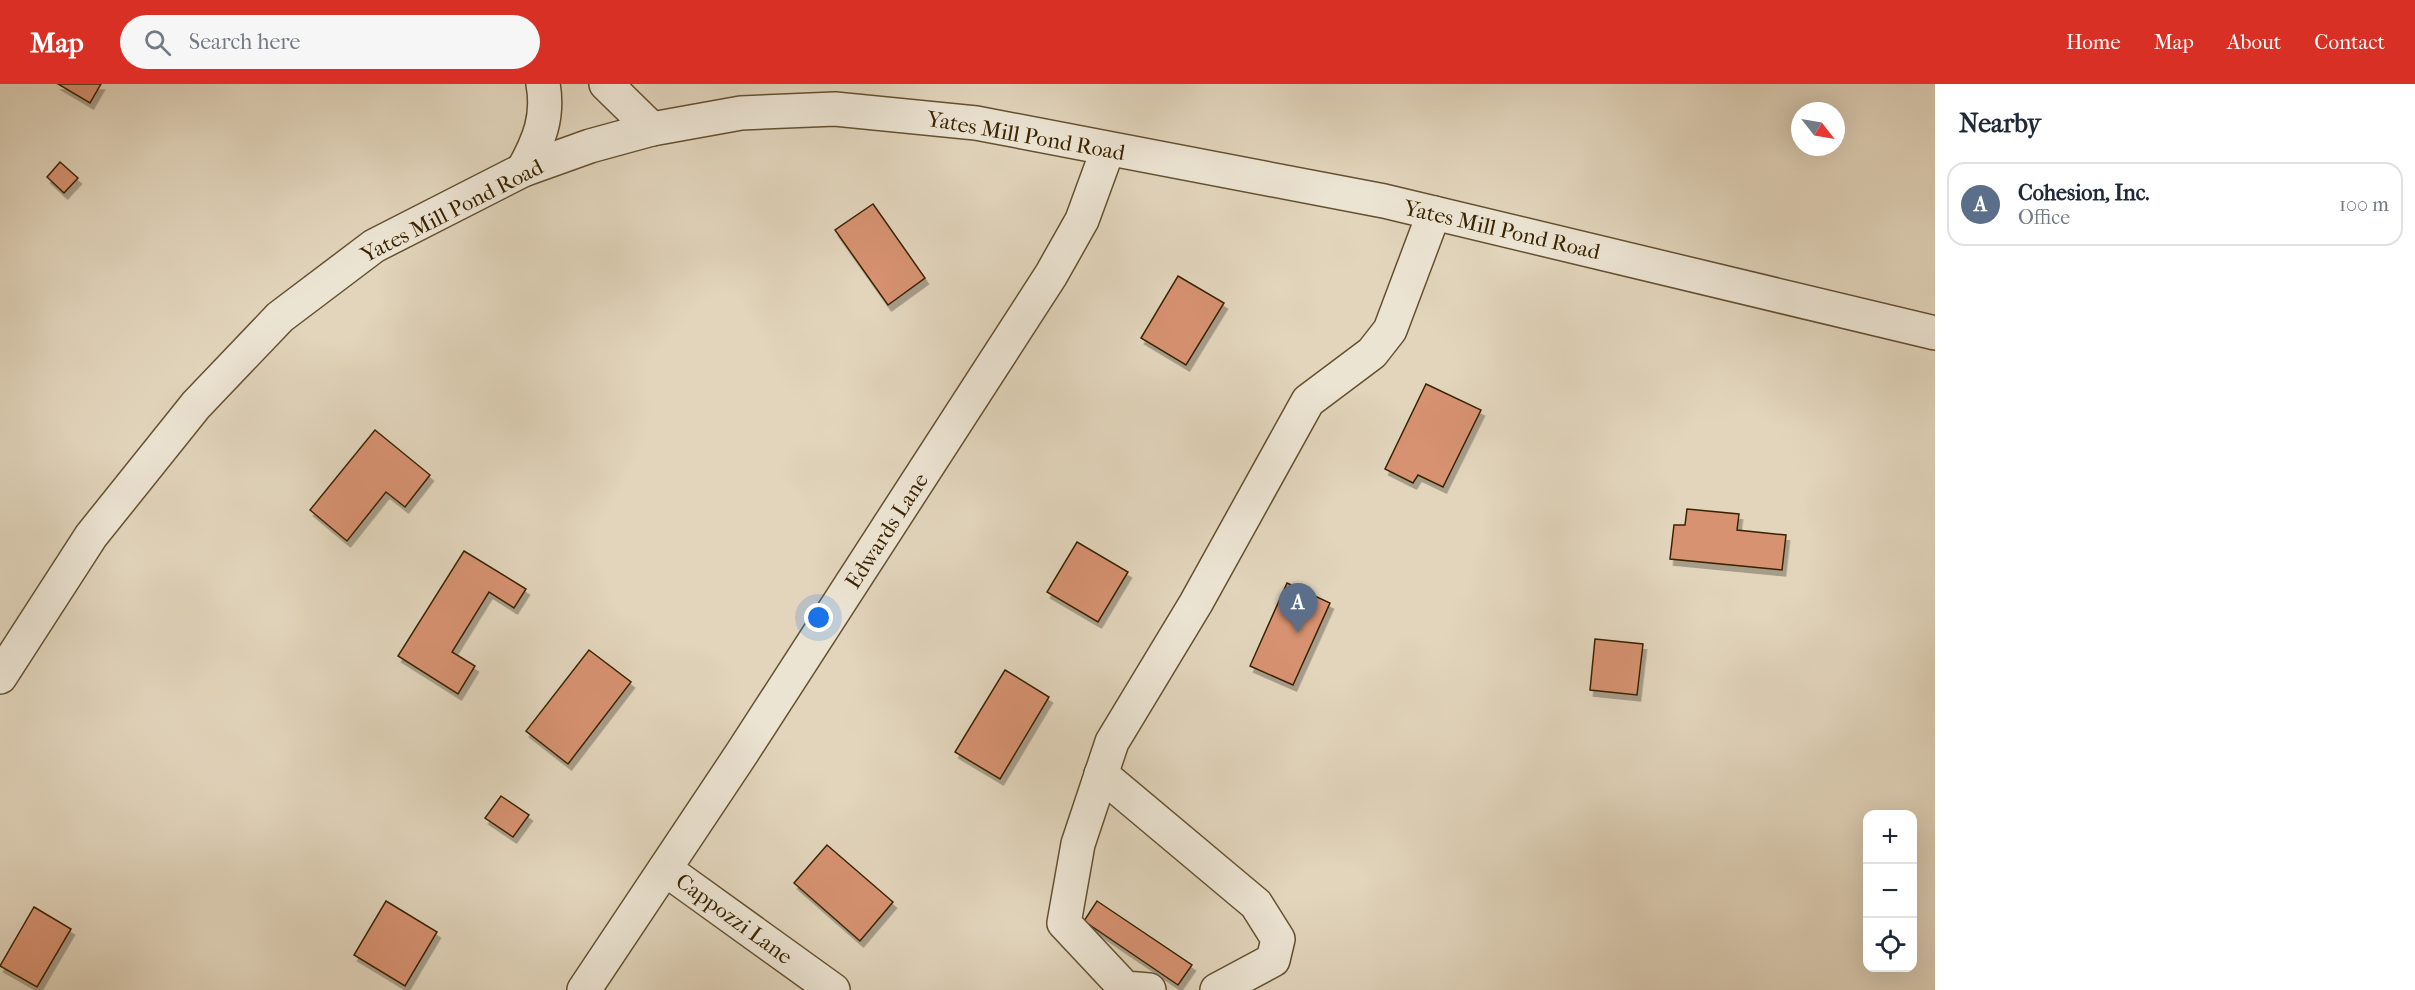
<!DOCTYPE html>
<meta charset="utf-8">
<style>
body{margin:0;font-family:"IM FELL French Canon",serif;background:#f6f6f7;color:#1f2937}
.controls{position:absolute;right:18px;bottom:18px;display:grid;overflow:hidden;border-radius:12px;box-shadow:0 6px 24px #0002}
.controls button{width:54px;height:54px;display:grid;place-items:center;padding:0;border:0;border-bottom:2px solid #e0e1e3;background:#fff;color:#1f2937;font:30px sans-serif}
.compass{position:absolute;left:1791px;top:18px;width:54px;height:54px;border-radius:50%;background:#fff;box-shadow:0 6px 24px #0002;rotate:121deg}
.you{position:absolute;left:819px;top:534px;width:21px;height:21px;margin:-15px;border:4px solid #fff;border-radius:50%;background:#1a73e8;box-shadow:0 0 0 9px #1a73e833}
.badge{display:grid;place-items:center;width:39px;height:39px;border-radius:50%;background:#d93025;color:#fff;font-size:20px;font-weight:700}
.pin{position:absolute;translate:-50% -50px;filter:drop-shadow(0 2px 3px #0008)}
.pin::after{content:'';position:absolute;top:32px;width:21px;height:18px;background:inherit;clip-path:polygon(0 0,100% 0,50% 100%)}
.list{margin:0;padding:0;list-style:none}
h2{display:flex;justify-content:space-between;align-items:center;height:78px;margin:0;padding:0 24px;font-size:26px}
h2 small{font-size:20px;font-weight:400;color:#747a83}
.list li{display:grid;grid-template-columns:39px 1fr auto;gap:18px;align-items:center;box-sizing:border-box;height:84px;margin:0 12px 12px;padding:0 12px;border:2px solid #e0e1e3;border-radius:18px}
.list b{display:block;font-size:22px;white-space:nowrap}
.list p{margin:0;font-size:20px;white-space:nowrap;color:#747a83}
.list em{font-size:20px;font-style:normal;color:#747a83}
.icon{flex:none;width:33px;height:33px;fill:none;stroke:currentColor;stroke-width:2;stroke-linecap:round;stroke-linejoin:round}
.map{position:relative;flex:none;width:1935px;height:906px;overflow:hidden}
header{display:flex;align-items:center;gap:36px;box-sizing:border-box;height:84px;padding:0 30px;background:#d93025;color:#fff}
header strong{font-size:28px}
nav{display:flex;gap:33px;margin-inline-start:auto;font-size:21px}
.search{width:420px;height:54px;background:#f6f6f7;display:flex;align-items:center;gap:15px;box-sizing:border-box;padding:0 21px;border-radius:33px;color:#747a83;font-size:22px}
main{display:flex}
aside{flex:1;background:#fff}
.map>svg:first-child{display:block}
.building{fill:#d79271;stroke:#3a2400;stroke-width:1.5;filter:url(#shadow)}
.lines{fill:none;stroke-linecap:round;stroke-linejoin:round}
.minor-casing{stroke:#64502f;stroke-width:36}
.minor{stroke:#ece4d3;stroke-width:33}
.labels{text-anchor:middle;dominant-baseline:central;stroke-width:5;stroke-linejoin:round;paint-order:stroke}
.street-label{font-size:22px;fill:#3a2400;stroke:#ece4d3}
</style>
<header>
<strong>Map</strong>
<div class="search"><svg class="icon" aria-label="search" viewBox="0 0 24 24"><circle cx="10" cy="10" r="6"/><path d="M15 15l6 6"/></svg>Search here</div>
<nav><a>Home</a><a>Map</a><a>About</a><a>Contact</a></nav>
</header>
<main>
<div class="map">
<svg width="1935" height="906" viewBox="0 0 1935 906">
<defs>
<filter id="shadow"><feDropShadow dx="3.5" dy="6" stdDeviation="0" flood-color="#0004"/></filter>
</defs>
<rect width="100%" height="100%" fill="#e2d5bc"/>
<filter id="stains"><feTurbulence type="fractalNoise" baseFrequency=".00333" numOctaves="4"/><feColorMatrix values="0 0 0 0 .2 0 0 0 0 .09 0 0 0 0 .02 0 0 0 .5 -.17"/></filter>
<radialGradient id="worn" r=".72"><stop offset=".6" stop-color="#630" stop-opacity="0"/><stop offset="1" stop-color="#630" stop-opacity=".3"/></radialGradient>
<g class="building">
<path d="M58,0h43l-11,19z"/>
<path d="M60,78l18,16 -14,15 -17,-16z"/>
<path d="M873,120l52,74 -37,27 -53,-75z"/>
<path d="M1178,192l46,27 -38,62 -45,-27z"/>
<path d="M1426,300l55,26 -38,77 -25,-12 -5,8 -28,-14z"/>
<path d="M375,346l55,45 -25,32 -19,-15 -39,49 -37,-31z"/>
<path d="M1687,425l52,5 -2,16 49,5 -4,35 -112,-11 4,-34h11z"/>
<path d="M1077,458l51,30 -30,50 -51,-30z"/>
<path d="M464,467l62,38 -12,19 -25,-16 -37,60 23,14 -17,28 -60,-38z"/>
<path d="M1287,499l43,20 -37,82 -43,-19z"/>
<path d="M1595,555l48,5 -6,51 -47,-5z"/>
<path d="M589,566l42,32 -63,82 -42,-33z"/>
<path d="M1005,586l44,27 -49,82 -45,-27z"/>
<path d="M501,712l28,19 -16,22 -28,-19z"/>
<path d="M827,761l66,57 -33,39 -66,-58z"/>
<path d="M386,817l51,31 -32,54 -51,-31z"/>
<path d="M1097,817l95,64 -14,20 -94,-64z"/>
<path d="M34,823l37,22 -34,58 -37,-21z"/>
</g>
<g class="lines">
<defs>
<g id="minor">
<path d="M606,0l46,45"/>
<path d="M523,86c16,-29 26,-53 20,-86"/>
<path d="M0,593l91,-141 105,-131 84,-88 94,-71 149,-76 67,-24 62,-17 89,-16 94,-4 141,14 408,78 551,132"/>
<path d="M1101,690l155,130 22,35 -5,21 -56,30"/>
<path d="M665,785l168,121"/>
<path d="M584,906l158,-237 309,-478 31,-55 26,-71"/>
<path d="M1149,906l-24,-2 -61,-65 14,-79 34,-102 84,-139 112,-202 64,-48 18,-23 44,-117"/>
</g>
</defs>
<use href="#minor" class="minor-casing"/>
<use href="#minor" class="minor"/>
</g>
<g class="labels">
<g class="street-label">
<text transform="translate(1026 52) rotate(10)">Yates Mill Pond Road</text>
<text transform="translate(452 127) rotate(-27)">Yates Mill Pond Road</text>
<text transform="translate(1502 146) rotate(13)">Yates Mill Pond Road</text>
<text transform="translate(887 447) rotate(-57)">Edwards Lane</text>
<text transform="translate(734 835) rotate(36)">Cappozzi Lane</text>
</g>
</g>
<rect width="100%" height="100%" filter="url(#stains)"/>
<rect width="100%" height="100%" fill="url(#worn)"/>
</svg>
<div class="controls">
<button>+</button>
<button>−</button>
<button><svg class="icon" aria-label="locate" viewBox="0 0 24 24"><circle cx="12" cy="12" r="6"/><path d="M12 2v4M12 18v4M2 12h4M18 12h4"/></svg></button>
</div>
<svg class="compass" viewBox="-18 -18 36 36"><path d="M0-13l5 13h-10z" fill="#e53935"/><path d="M0 13l5-13h-10z" fill="#747a83"/></svg>
<div class="you"></div>
<div class="pin badge" style="left:1298px;top:549px;background:#5c6f8a">A</div>
</div>
<aside>
<h2>Nearby<small></small></h2>
<ul class="list">
<li><span class="badge" style="background:#5c6f8a">A</span><div><b>Cohesion, Inc.</b><p>Office</p></div><em>100 m</em></li>
</ul>
</aside>
</main>
